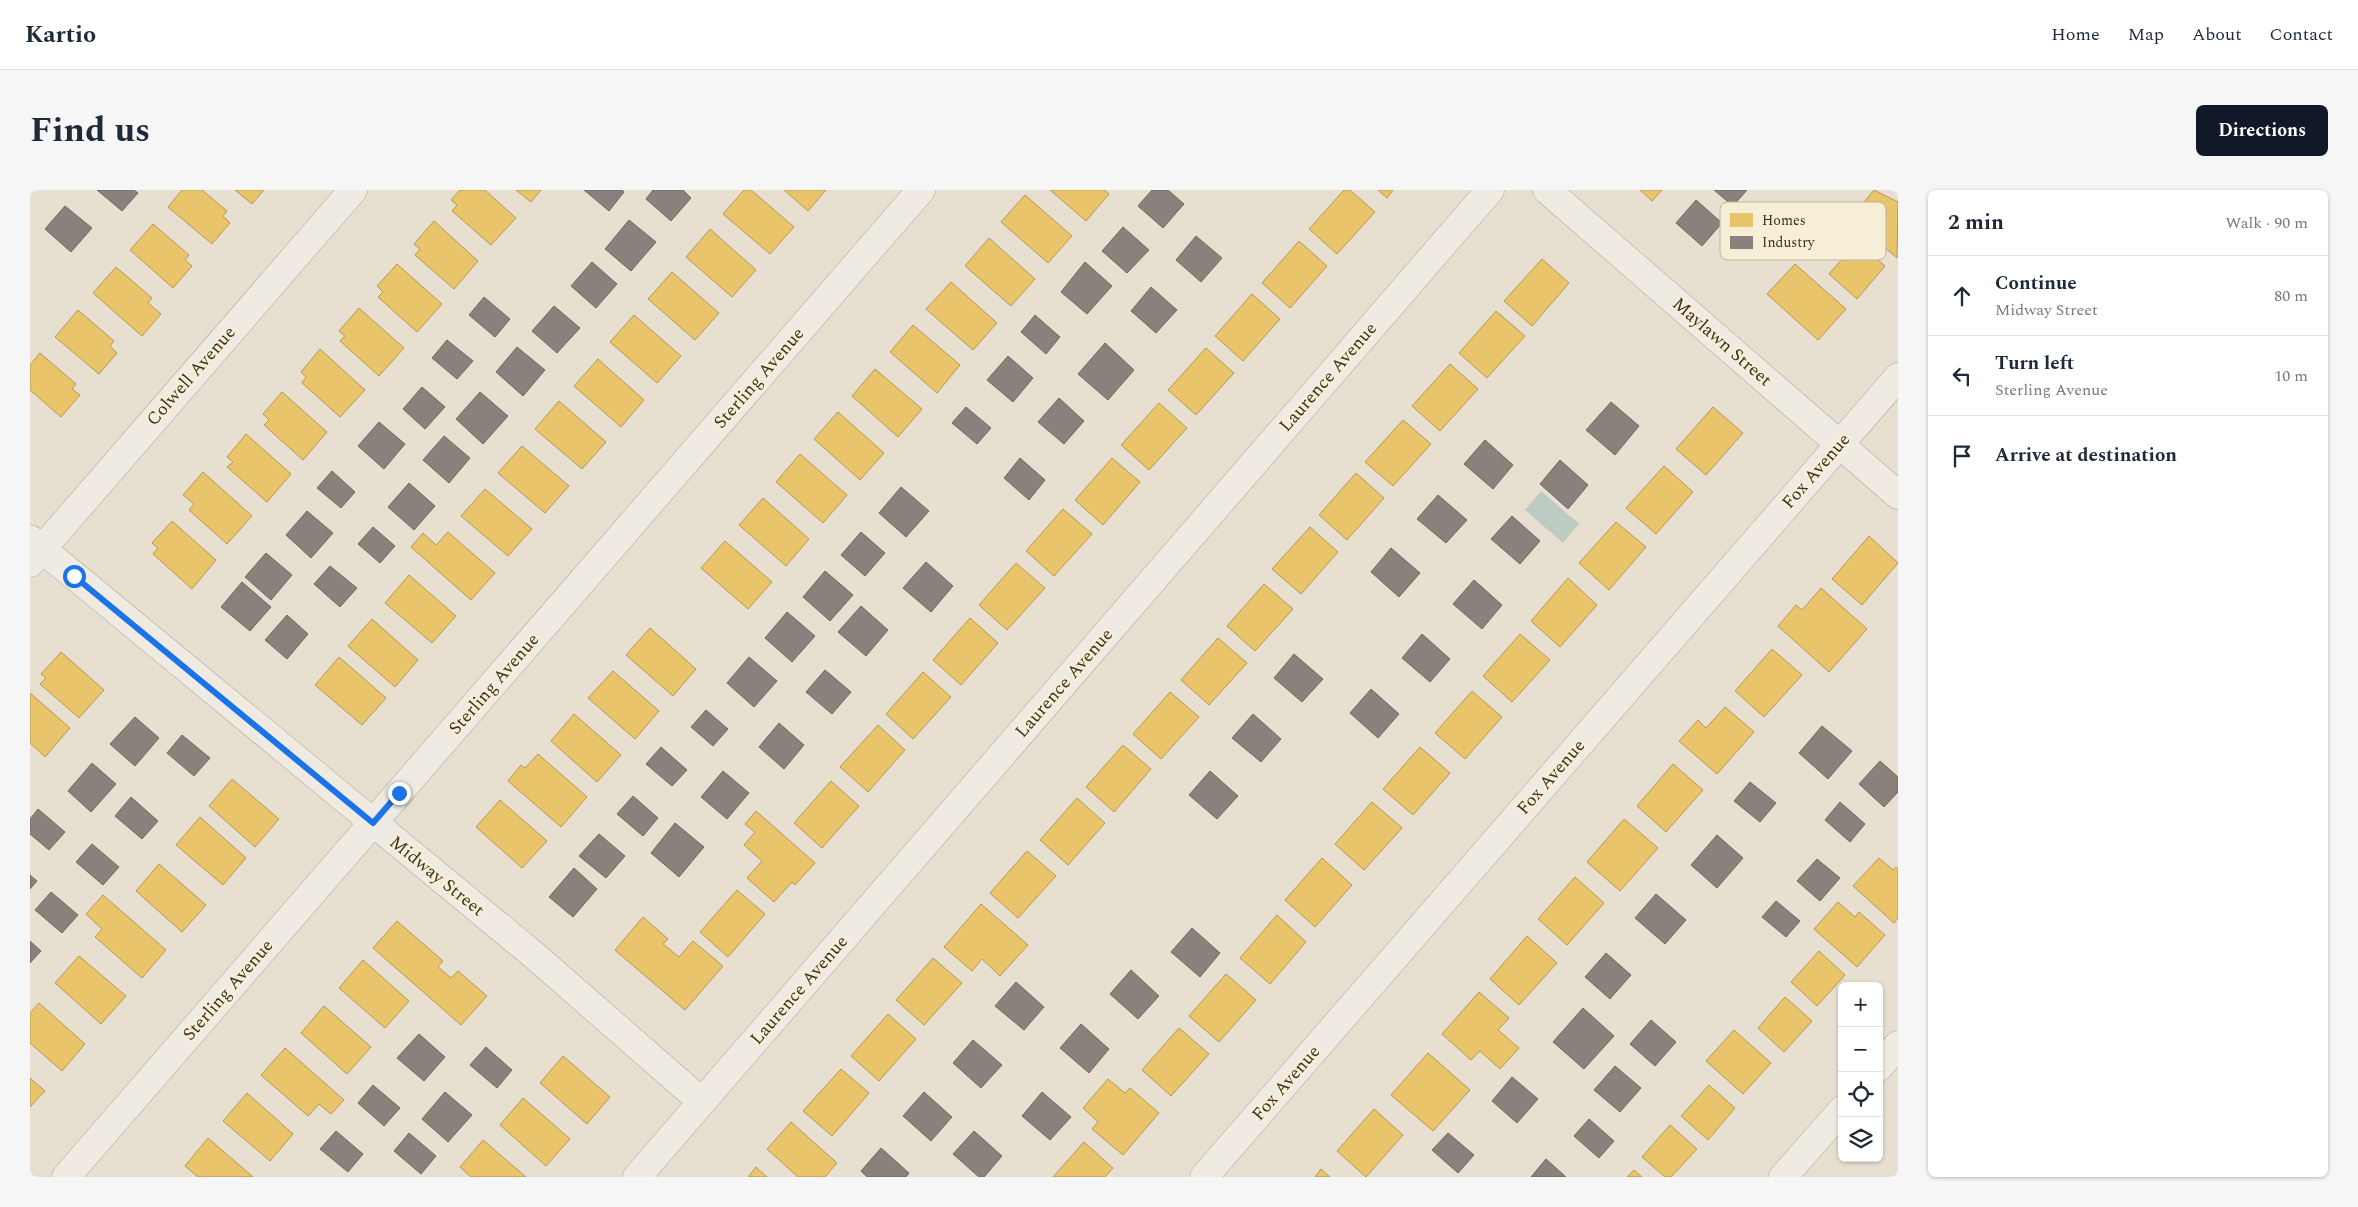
<!DOCTYPE html>
<meta charset="utf-8">
<style>
body{margin:0;font-family:Spectral,serif;background:#f6f6f7;color:#1f2937}
.controls{position:absolute;right:15px;bottom:15px;display:grid;overflow:hidden;border-radius:8px;box-shadow:0 1px 4px #0004}
.controls button{width:45px;height:45px;display:grid;place-items:center;padding:0;border:0;border-bottom:1px solid #e0e1e3;background:#fff;color:#1f2937;font:25px sans-serif}
.stop{position:absolute;width:15px;height:15px;margin:-11px;border:4px solid #1a73e8;border-radius:50%;background:#fff}
.stop.end{background:#1a73e8;border-color:#fff;box-shadow:0 1px 5px #0008}
.list{margin:0;padding:0;list-style:none}
h2{display:flex;justify-content:space-between;align-items:center;height:65px;margin:0;padding:0 20px;font-size:21px}
h2 small{font-size:16px;font-weight:400;color:#747a83}
.list li{display:grid;grid-template-columns:32px 1fr auto;gap:15px;align-items:center;box-sizing:border-box;height:80px;padding:0 20px;border-top:1px solid #e0e1e3}
.list b{display:block;font-size:19px;white-space:nowrap}
.list p{margin:0;font-size:16px;white-space:nowrap;color:#747a83}
.list em{font-size:16px;font-style:normal;color:#747a83}
.icon{flex:none;width:28px;height:28px;fill:none;stroke:currentColor;stroke-width:2;stroke-linecap:round;stroke-linejoin:round}
.map{position:relative;flex:none;width:1868px;height:987px;overflow:hidden;border-radius:8px}
header{display:flex;align-items:center;gap:30px;box-sizing:border-box;height:70px;padding:0 25px;background:#fff;border-bottom:1px solid #e0e1e3}
header strong{font-size:24px}
nav{display:flex;gap:28px;margin-inline-start:auto;font-size:18px}
.intro{display:flex;align-items:center;justify-content:space-between;box-sizing:border-box;height:120px;padding:0 30px}
h1{margin:0;font-size:35px}
.button{padding:12px 22px;border-radius:8px;background:#111827;color:#fff;font-size:18px;font-weight:700}
main{display:flex;gap:30px;padding:0 30px}
aside{flex:1;background:#fff;border-radius:8px;box-shadow:0 1px 4px #0004}
.map>svg:first-child{display:block}
.water{fill:#bcccc2}
.homes{fill:#e9c46a;stroke:#b59754}
.industry{fill:#8a817c;stroke:#736860}
.lines{fill:none;stroke-linecap:round;stroke-linejoin:round}
.minor-casing{stroke:#ada599;stroke-width:29}
.minor{stroke:#efebe3;stroke-width:28}
.route{stroke:#1a73e8;stroke-width:6}
.labels{text-anchor:middle;dominant-baseline:central;stroke-width:5;stroke-linejoin:round;paint-order:stroke}
.street-label{font-size:18px;fill:#3d2e20;stroke:#f7eed8}
.key{fill:#f7eed8;stroke:#bfb4a1;stroke-width:1}
.key-label{font-size:14px;fill:#3d2e20}
</style>
<header>
<strong>Kartio</strong>
<nav><a>Home</a><a>Map</a><a>About</a><a>Contact</a></nav>
</header>
<div class="intro"><h1>Find us</h1><a class="button">Directions</a></div>
<main>
<div class="map">
<svg width="1868" height="987" viewBox="0 0 1868 987">
<rect width="100%" height="100%" fill="#e7e0d1"/>
<path class="water" d="M1511,301l38,33 -16,19 -38,-33z"/>
<g class="homes">
<path d="M152,0h20l25,21 -4,5 7,7 -18,21 -44,-37z"/>
<path d="M205,0h29l-12,14z"/>
<path d="M430,0h25l31,28 -25,27 -39,-34 5,-6 -6,-5z"/>
<path d="M486,0h25l-10,12z"/>
<path d="M714,0h7l43,37 -24,27 -47,-40z"/>
<path d="M754,0h42l-18,21z"/>
<path d="M1020,0h55l4,4 -23,27z"/>
<path d="M1314,0h6l25,22 -38,42 -28,-25z"/>
<path d="M1348,0h15l-6,8z"/>
<path d="M1610,0h22l-10,11z"/>
<path d="M1844,0l24,12 -1,56 -46,-40z"/>
<path d="M995,5l47,41 -24,27 -47,-41z"/>
<path d="M404,31l44,40 -24,28 -39,-34 5,-6 -6,-5z"/>
<path d="M123,34l36,31 -4,5 7,6 -19,22 -43,-38z"/>
<path d="M680,39l46,41 -24,27 -46,-40z"/>
<path d="M959,48l46,41 -24,27 -46,-40z"/>
<path d="M1269,51l28,25 -37,42 -28,-25z"/>
<path d="M1827,52l28,24 -28,33 -28,-25z"/>
<path d="M1512,69l27,24 -37,43 -28,-25z"/>
<path d="M367,74l45,40 -25,28 -39,-35 5,-5 -6,-6z"/>
<path d="M1765,74l51,45 -28,31 -51,-46z"/>
<path d="M86,77l36,31 -4,5 13,11 -19,22 -49,-43z"/>
<path d="M642,82l47,41 -24,27 -47,-41z"/>
<path d="M921,92l46,41 -24,27 -47,-41z"/>
<path d="M1222,104l28,25 -37,42 -28,-25z"/>
<path d="M329,118l45,40 -25,28 -39,-35 5,-5 -6,-5z"/>
<path d="M48,120l36,31 -4,5 7,7 -18,21 -44,-37z"/>
<path d="M1466,121l29,25 -38,42 -28,-25z"/>
<path d="M604,125l47,41 -24,27 -47,-41z"/>
<path d="M883,135l47,40 -23,28 -47,-41z"/>
<path d="M1176,158l28,25 -38,42 -28,-25z"/>
<path d="M290,159l45,41 -25,27 -38,-34 4,-6 -5,-5z"/>
<path d="M10,163l36,31 -4,5 8,6 -19,22 -31,-27v-25z"/>
<path d="M568,169l46,41 -23,27 -47,-41z"/>
<path d="M1420,174l28,25 -38,42 -28,-25z"/>
<path d="M845,179l47,40 -24,28 -46,-41z"/>
<path d="M252,202l45,40 -24,28 -39,-35 5,-5 -6,-6z"/>
<path d="M529,211l47,41 -24,27 -47,-40z"/>
<path d="M1129,213l28,25 -38,42 -28,-25z"/>
<path d="M1683,217l30,26 -37,42 -30,-26z"/>
<path d="M808,222l46,41 -24,27 -46,-41z"/>
<path d="M1373,230l28,24 -38,42 -28,-24z"/>
<path d="M216,244l45,40 -24,28 -40,-35 6,-5 -6,-5z"/>
<path d="M492,256l47,40 -24,27 -47,-40z"/>
<path d="M770,264l47,41 -24,28 -47,-41z"/>
<path d="M1082,268l28,24 -37,43 -28,-25z"/>
<path d="M1634,276l29,26 -37,42 -30,-26z"/>
<path d="M173,282l49,44 -25,28 -38,-34 5,-6 -11,-9z"/>
<path d="M1326,283l28,25 -37,42 -28,-25z"/>
<path d="M455,299l47,40 -24,27 -47,-40z"/>
<path d="M733,308l46,41 -23,27 -47,-41z"/>
<path d="M1033,319l29,25 -38,42 -28,-25z"/>
<path d="M142,331l44,39 -24,29 -39,-35 5,-6 -6,-5z"/>
<path d="M1586,332l30,25 -37,43 -30,-27z"/>
<path d="M1280,337l28,25 -37,42 -29,-25z"/>
<path d="M418,342l47,41 -24,27 -60,-53 12,-14 13,12z"/>
<path d="M1839,346l29,27 -36,42 -30,-26z"/>
<path d="M695,351l47,41 -24,27 -47,-41z"/>
<path d="M986,373l29,25 -38,42 -28,-25z"/>
<path d="M379,385l47,41 -24,27 -47,-40z"/>
<path d="M1538,388l29,27 -37,42 -29,-26z"/>
<path d="M1234,394l29,25 -38,42 -28,-25z"/>
<path d="M1791,398l46,41 -38,43 -51,-46 18,-21 6,5z"/>
<path d="M940,428l28,25 -37,42 -28,-25z"/>
<path d="M342,429l46,41 -23,27 -47,-41z"/>
<path d="M620,438l46,41 -23,27 -47,-41z"/>
<path d="M1490,444l30,26 -38,42 -29,-26z"/>
<path d="M1188,448l29,25 -38,42 -28,-25z"/>
<path d="M1742,459l30,26 -38,42 -29,-26z"/>
<path d="M31,462l43,38 -25,28 -39,-34 6,-6 -5,-4z"/>
<path d="M309,467l47,41 -24,27 -47,-40z"/>
<path d="M583,481l46,40 -24,28 -47,-41z"/>
<path d="M893,482l28,25 -38,42 -27,-25z"/>
<path d="M1442,501l30,26 -37,42 -30,-26z"/>
<path d="M1140,502l29,25 -38,42 -28,-25z"/>
<path d="M0,503l40,35 -25,29 -15,-14z"/>
<path d="M1695,517l29,25 -37,42 -38,-33 19,-21 8,8z"/>
<path d="M544,524l47,41 -24,27 -46,-41z"/>
<path d="M848,535l27,25 -37,42 -28,-25z"/>
<path d="M1093,555l28,24 -37,43 -28,-25z"/>
<path d="M1390,557l30,26 -37,42 -30,-26z"/>
<path d="M508,564l49,43 -26,30 -53,-46 13,-16 4,3z"/>
<path d="M1643,574l30,26 -37,42 -29,-26z"/>
<path d="M202,589l47,40 -24,28 -46,-41z"/>
<path d="M801,591l28,25 -37,42 -28,-25z"/>
<path d="M1047,608l28,25 -37,42 -28,-25z"/>
<path d="M470,610l47,41 -25,27 -46,-41z"/>
<path d="M1342,612l30,26 -38,42 -29,-26z"/>
<path d="M726,621l59,52 -20,22 -3,-3 -18,20 -27,-24 15,-17 -18,-16 11,-13 -10,-8z"/>
<path d="M170,627l46,41 -23,27 -47,-40z"/>
<path d="M1594,629l34,29 -38,43 -33,-29z"/>
<path d="M997,661l29,25 -38,42 -28,-25z"/>
<path d="M1292,668l30,27 -37,42 -30,-27z"/>
<path d="M1849,668l14,12 3,-3 2,2v49l-4,5 -41,-37z"/>
<path d="M129,674l47,41 -24,27 -46,-41z"/>
<path d="M1545,687l29,26 -37,42 -29,-26z"/>
<path d="M707,700l28,24 -37,43 -28,-25z"/>
<path d="M73,705l63,55 -24,28 -47,-41 7,-8 -16,-15z"/>
<path d="M1808,712l17,15 4,-5 26,23 -28,32 -43,-38z"/>
<path d="M951,714l47,41 -28,31 -18,-17 -10,12 -28,-24z"/>
<path d="M1247,725l29,27 -36,42 -30,-26z"/>
<path d="M613,727l25,22 -5,5 16,13 14,-16 30,25 -38,44 -70,-60z"/>
<path d="M367,731l46,40 -5,6 13,11 7,-7 29,25 -26,29 -88,-77z"/>
<path d="M1497,746l30,27 -38,42 -29,-26z"/>
<path d="M1789,761l26,24 -28,31 -26,-24z"/>
<path d="M49,766l47,40 -25,28 -46,-41z"/>
<path d="M903,768l29,25 -38,42 -28,-25z"/>
<path d="M333,770l46,41 -24,27 -46,-40z"/>
<path d="M1196,784l30,26 -37,42 -30,-26z"/>
<path d="M1449,802l30,26 -11,12 21,18 -19,21 -20,-18 -9,9 -29,-26z"/>
<path d="M1755,807l27,24 -28,31 -26,-24z"/>
<path d="M9,813l46,41 -23,27 -32,-28v-30z"/>
<path d="M294,816l47,41 -24,27 -46,-41z"/>
<path d="M858,824l28,25 -37,42 -28,-25z"/>
<path d="M1149,838l30,26 -38,42 -29,-26z"/>
<path d="M1704,840l37,33 -28,31 -37,-33z"/>
<path d="M255,858l59,52 -13,14 -12,-10 -11,12 -47,-41z"/>
<path d="M1398,863l42,37 -37,41 -42,-36z"/>
<path d="M533,866l47,41 -23,27 -47,-41z"/>
<path d="M811,879l28,24 -37,43 -29,-25z"/>
<path d="M0,888l15,13 -15,16z"/>
<path d="M1078,889l17,14 5,-5 29,25 -36,42 -31,-26 6,-7 -15,-14z"/>
<path d="M1679,895l26,23 -27,32 -27,-24z"/>
<path d="M217,903l46,41 -23,27 -47,-40z"/>
<path d="M493,908l47,41 -24,27 -46,-41z"/>
<path d="M1344,919l29,26 -37,42 -29,-26z"/>
<path d="M761,932l46,41 -12,14h-27l-31,-28z"/>
<path d="M1640,935l27,24 -26,28h-6l-23,-20z"/>
<path d="M178,948l45,39h-55l-13,-11z"/>
<path d="M453,950l43,37h-55l-11,-10z"/>
<path d="M1054,952l29,26 -8,9h-52z"/>
<path d="M726,977l11,10h-19z"/>
<path d="M1291,979l9,8h-15z"/>
<path d="M1604,980l8,7h-15z"/>
</g>
<g class="industry">
<path d="M67,0h37l4,3 -16,18z"/>
<path d="M554,0h38l2,2 -15,19z"/>
<path d="M623,0h30l8,8 -20,23 -25,-22z"/>
<path d="M1122,0h16l16,14 -21,24 -25,-22z"/>
<path d="M1684,0h33l-14,16z"/>
<path d="M1666,10l26,23 -20,23 -26,-23z"/>
<path d="M35,16l27,22 -21,24 -26,-23z"/>
<path d="M599,30l27,22 -25,29 -26,-22z"/>
<path d="M1093,37l26,23 -22,23 -25,-22z"/>
<path d="M1166,46l26,22 -21,24 -25,-22z"/>
<path d="M562,72l25,22 -21,24 -25,-22z"/>
<path d="M1055,72l27,24 -25,28 -26,-22z"/>
<path d="M1121,97l26,23 -21,23 -25,-22z"/>
<path d="M454,107l26,22 -15,18 -26,-22z"/>
<path d="M524,116l26,22 -23,25 -25,-22z"/>
<path d="M1005,125l25,22 -14,17 -25,-22z"/>
<path d="M417,150l26,21 -16,18 -25,-21z"/>
<path d="M1075,153l29,27 -26,30 -30,-26z"/>
<path d="M487,157l28,23 -22,26 -27,-24z"/>
<path d="M978,166l25,22 -20,24 -26,-22z"/>
<path d="M392,197l23,20 -20,22 -22,-20z"/>
<path d="M450,202l28,24 -25,28 -27,-25z"/>
<path d="M1029,208l25,23 -20,23 -26,-22z"/>
<path d="M1581,212l28,24 -24,29 -29,-25z"/>
<path d="M936,217l25,21 -14,16 -25,-21z"/>
<path d="M349,232l26,22 -21,25 -26,-23z"/>
<path d="M414,246l26,22 -21,25 -26,-23z"/>
<path d="M1455,250l28,25 -20,24 -29,-25z"/>
<path d="M990,268l25,22 -16,20 -25,-22z"/>
<path d="M1530,270l28,25 -20,24 -28,-25z"/>
<path d="M302,281l23,21 -14,16 -24,-20z"/>
<path d="M379,293l26,23 -21,24 -26,-23z"/>
<path d="M871,297l28,24 -23,26 -27,-24z"/>
<path d="M1408,305l29,25 -21,23 -29,-24z"/>
<path d="M277,321l26,22 -22,25 -25,-23z"/>
<path d="M1482,326l28,25 -20,23 -29,-25z"/>
<path d="M343,337l22,19 -15,17 -22,-19z"/>
<path d="M831,342l24,21 -20,23 -24,-21z"/>
<path d="M1361,358l29,25 -21,24 -28,-25z"/>
<path d="M236,363l26,22 -21,25 -26,-23z"/>
<path d="M896,372l27,24 -22,26 -28,-24z"/>
<path d="M300,376l27,22 -17,19 -26,-23z"/>
<path d="M795,381l28,24 -23,26 -27,-24z"/>
<path d="M1444,390l28,25 -20,24 -29,-25z"/>
<path d="M212,392l29,25 -21,24 -29,-24z"/>
<path d="M831,416l27,24 -22,26 -28,-24z"/>
<path d="M757,422l28,24 -23,26 -27,-24z"/>
<path d="M257,425l21,19 -21,25 -22,-19z"/>
<path d="M1392,444l28,25 -20,23 -28,-24z"/>
<path d="M1264,464l29,25 -21,23 -28,-24z"/>
<path d="M719,467l28,24 -23,26 -27,-24z"/>
<path d="M795,480l26,22 -19,22 -26,-22z"/>
<path d="M1341,499l28,25 -21,24 -28,-25z"/>
<path d="M676,520l22,19 -15,17 -22,-19z"/>
<path d="M1223,524l28,25 -20,23 -29,-24z"/>
<path d="M105,527l24,21 -24,28 -25,-22z"/>
<path d="M749,533l25,22 -20,24 -25,-22z"/>
<path d="M1792,536l30,25 -24,28 -29,-26z"/>
<path d="M152,545l28,23 -16,18 -27,-23z"/>
<path d="M631,557l26,23 -15,16 -26,-22z"/>
<path d="M1850,571l18,16v15l-14,15 -25,-23z"/>
<path d="M62,573l24,21 -25,28 -23,-21z"/>
<path d="M693,581l26,22 -22,26 -26,-22z"/>
<path d="M1180,581l28,25 -21,23 -28,-24z"/>
<path d="M1720,592l26,21 -16,19 -26,-21z"/>
<path d="M603,606l25,22 -15,18 -26,-22z"/>
<path d="M101,607l27,24 -16,18 -27,-23z"/>
<path d="M1810,612l25,22 -15,18 -25,-22z"/>
<path d="M8,619l27,23 -16,18 -19,-16v-15z"/>
<path d="M645,633l29,24 -25,30 -28,-24z"/>
<path d="M569,644l26,22 -19,22 -27,-22z"/>
<path d="M1687,645l26,23 -26,30 -26,-23z"/>
<path d="M62,654l27,23 -16,18 -27,-23z"/>
<path d="M1787,669l23,19 -20,23 -23,-20z"/>
<path d="M544,678l23,21 -24,28 -24,-20z"/>
<path d="M0,685l7,6 -7,8z"/>
<path d="M21,702l27,23 -16,18 -27,-23z"/>
<path d="M1626,704l30,26 -21,24 -30,-26z"/>
<path d="M1746,711l24,20 -14,16 -24,-20z"/>
<path d="M1162,738l28,25 -20,24 -29,-25z"/>
<path d="M0,751l11,10 -11,12z"/>
<path d="M1576,763l25,22 -21,24 -25,-22z"/>
<path d="M1101,780l28,26 -21,23 -28,-25z"/>
<path d="M986,792l28,25 -20,23 -29,-24z"/>
<path d="M1553,818l31,28 -30,33 -31,-27z"/>
<path d="M1621,830l25,22 -21,24 -25,-22z"/>
<path d="M1051,834l28,25 -20,24 -29,-25z"/>
<path d="M389,844l26,23 -21,24 -27,-23z"/>
<path d="M943,850l29,25 -21,23 -28,-25z"/>
<path d="M456,857l26,23 -15,18 -27,-23z"/>
<path d="M1585,876l26,22 -21,24 -26,-22z"/>
<path d="M1482,887l26,22 -21,24 -25,-22z"/>
<path d="M343,895l27,23 -16,18 -26,-23z"/>
<path d="M415,902l27,23 -24,27 -26,-23z"/>
<path d="M894,902l28,25 -21,24 -28,-25z"/>
<path d="M1012,902l29,25 -21,23 -28,-24z"/>
<path d="M1559,929l25,22 -15,17 -25,-22z"/>
<path d="M306,941l27,23 -15,18 -28,-23z"/>
<path d="M944,941l28,25 -18,21h-5l-26,-23z"/>
<path d="M379,943l27,23 -15,18 -27,-23z"/>
<path d="M1418,943l26,22 -16,18 -26,-23z"/>
<path d="M851,958l28,25 -3,4h-39l-6,-6z"/>
<path d="M1516,969l20,18h-35z"/>
</g>
<g class="lines">
<defs>
<g id="minor">
<path d="M1517,0l351,305"/>
<path d="M0,349l505,417 167,146"/>
<path d="M0,373l323,-373"/>
<path d="M1849,877l19,-22"/>
<path d="M36,987l855,-987"/>
<path d="M607,987l853,-987"/>
<path d="M1174,987l694,-800"/>
<path d="M1753,987l59,-67"/>
</g>
</defs>
<use href="#minor" class="minor-casing"/>
<use href="#minor" class="minor"/>
</g>
<g class="lines">
<path class="route" d="M44,386l299,247 26,-30"/>
</g>
<g class="labels">
<g class="street-label">
<text transform="translate(1692 152) rotate(41)">Maylawn Street</text>
<text transform="translate(161 186) rotate(-49)">Colwell Avenue</text>
<text transform="translate(1298 187) rotate(-49)">Laurence Avenue</text>
<text transform="translate(729 188) rotate(-49)">Sterling Avenue</text>
<text transform="translate(1786 281) rotate(-49)">Fox Avenue</text>
<text transform="translate(1034 493) rotate(-49)">Laurence Avenue</text>
<text transform="translate(464 494) rotate(-49)">Sterling Avenue</text>
<text transform="translate(1521 587) rotate(-49)">Fox Avenue</text>
<text transform="translate(407 686) rotate(39)">Midway Street</text>
<text transform="translate(198 800) rotate(-49)">Sterling Avenue</text>
<text transform="translate(769 800) rotate(-49)">Laurence Avenue</text>
<text transform="translate(1256 893) rotate(-49)">Fox Avenue</text>
</g>
</g>
<rect x="1690" y="12" width="166" height="58" rx="8" class="key"/>
<rect x="1700" y="23" width="23" height="14" fill="#e9c46a"/>
<rect x="1700" y="46" width="23" height="13" fill="#8a817c"/>
<g class="key-label">
<text x="1732" y="35">Homes</text>
<text x="1732" y="57">Industry</text>
</g>
</svg>
<div class="controls">
<button>+</button>
<button>−</button>
<button><svg class="icon" aria-label="locate" viewBox="0 0 24 24"><circle cx="12" cy="12" r="6"/><path d="M12 2v4M12 18v4M2 12h4M18 12h4"/></svg></button>
<button><svg class="icon" aria-label="layers" viewBox="0 0 24 24"><path d="M12 4l9 5-9 5-9-5zM3 14l9 5 9-5"/></svg></button>
</div>
<div class="stop" style="left:44px;top:386px"></div>
<div class="stop end" style="left:369px;top:603px"></div>
</div>
<aside>
<h2>2 min<small>Walk · 90 m</small></h2>
<ul class="list">
<li><svg class="icon" aria-label="ahead" viewBox="0 0 24 24"><path d="M12 20V5M6 11l6-6 6 6"/></svg><div><b>Continue</b><p>Midway Street</p></div><em>80 m</em></li>
<li><svg class="icon" aria-label="left" viewBox="0 0 24 24"><path d="M17 20v-9H6M10 6l-5 5 5 5"/></svg><div><b>Turn left</b><p>Sterling Avenue</p></div><em>10 m</em></li>
<li><svg class="icon" aria-label="arrive" viewBox="0 0 24 24"><path d="M6 21V4h12l-3 4 3 4H6"/></svg><div><b>Arrive at destination</b></div></li>
</ul>
</aside>
</main>
